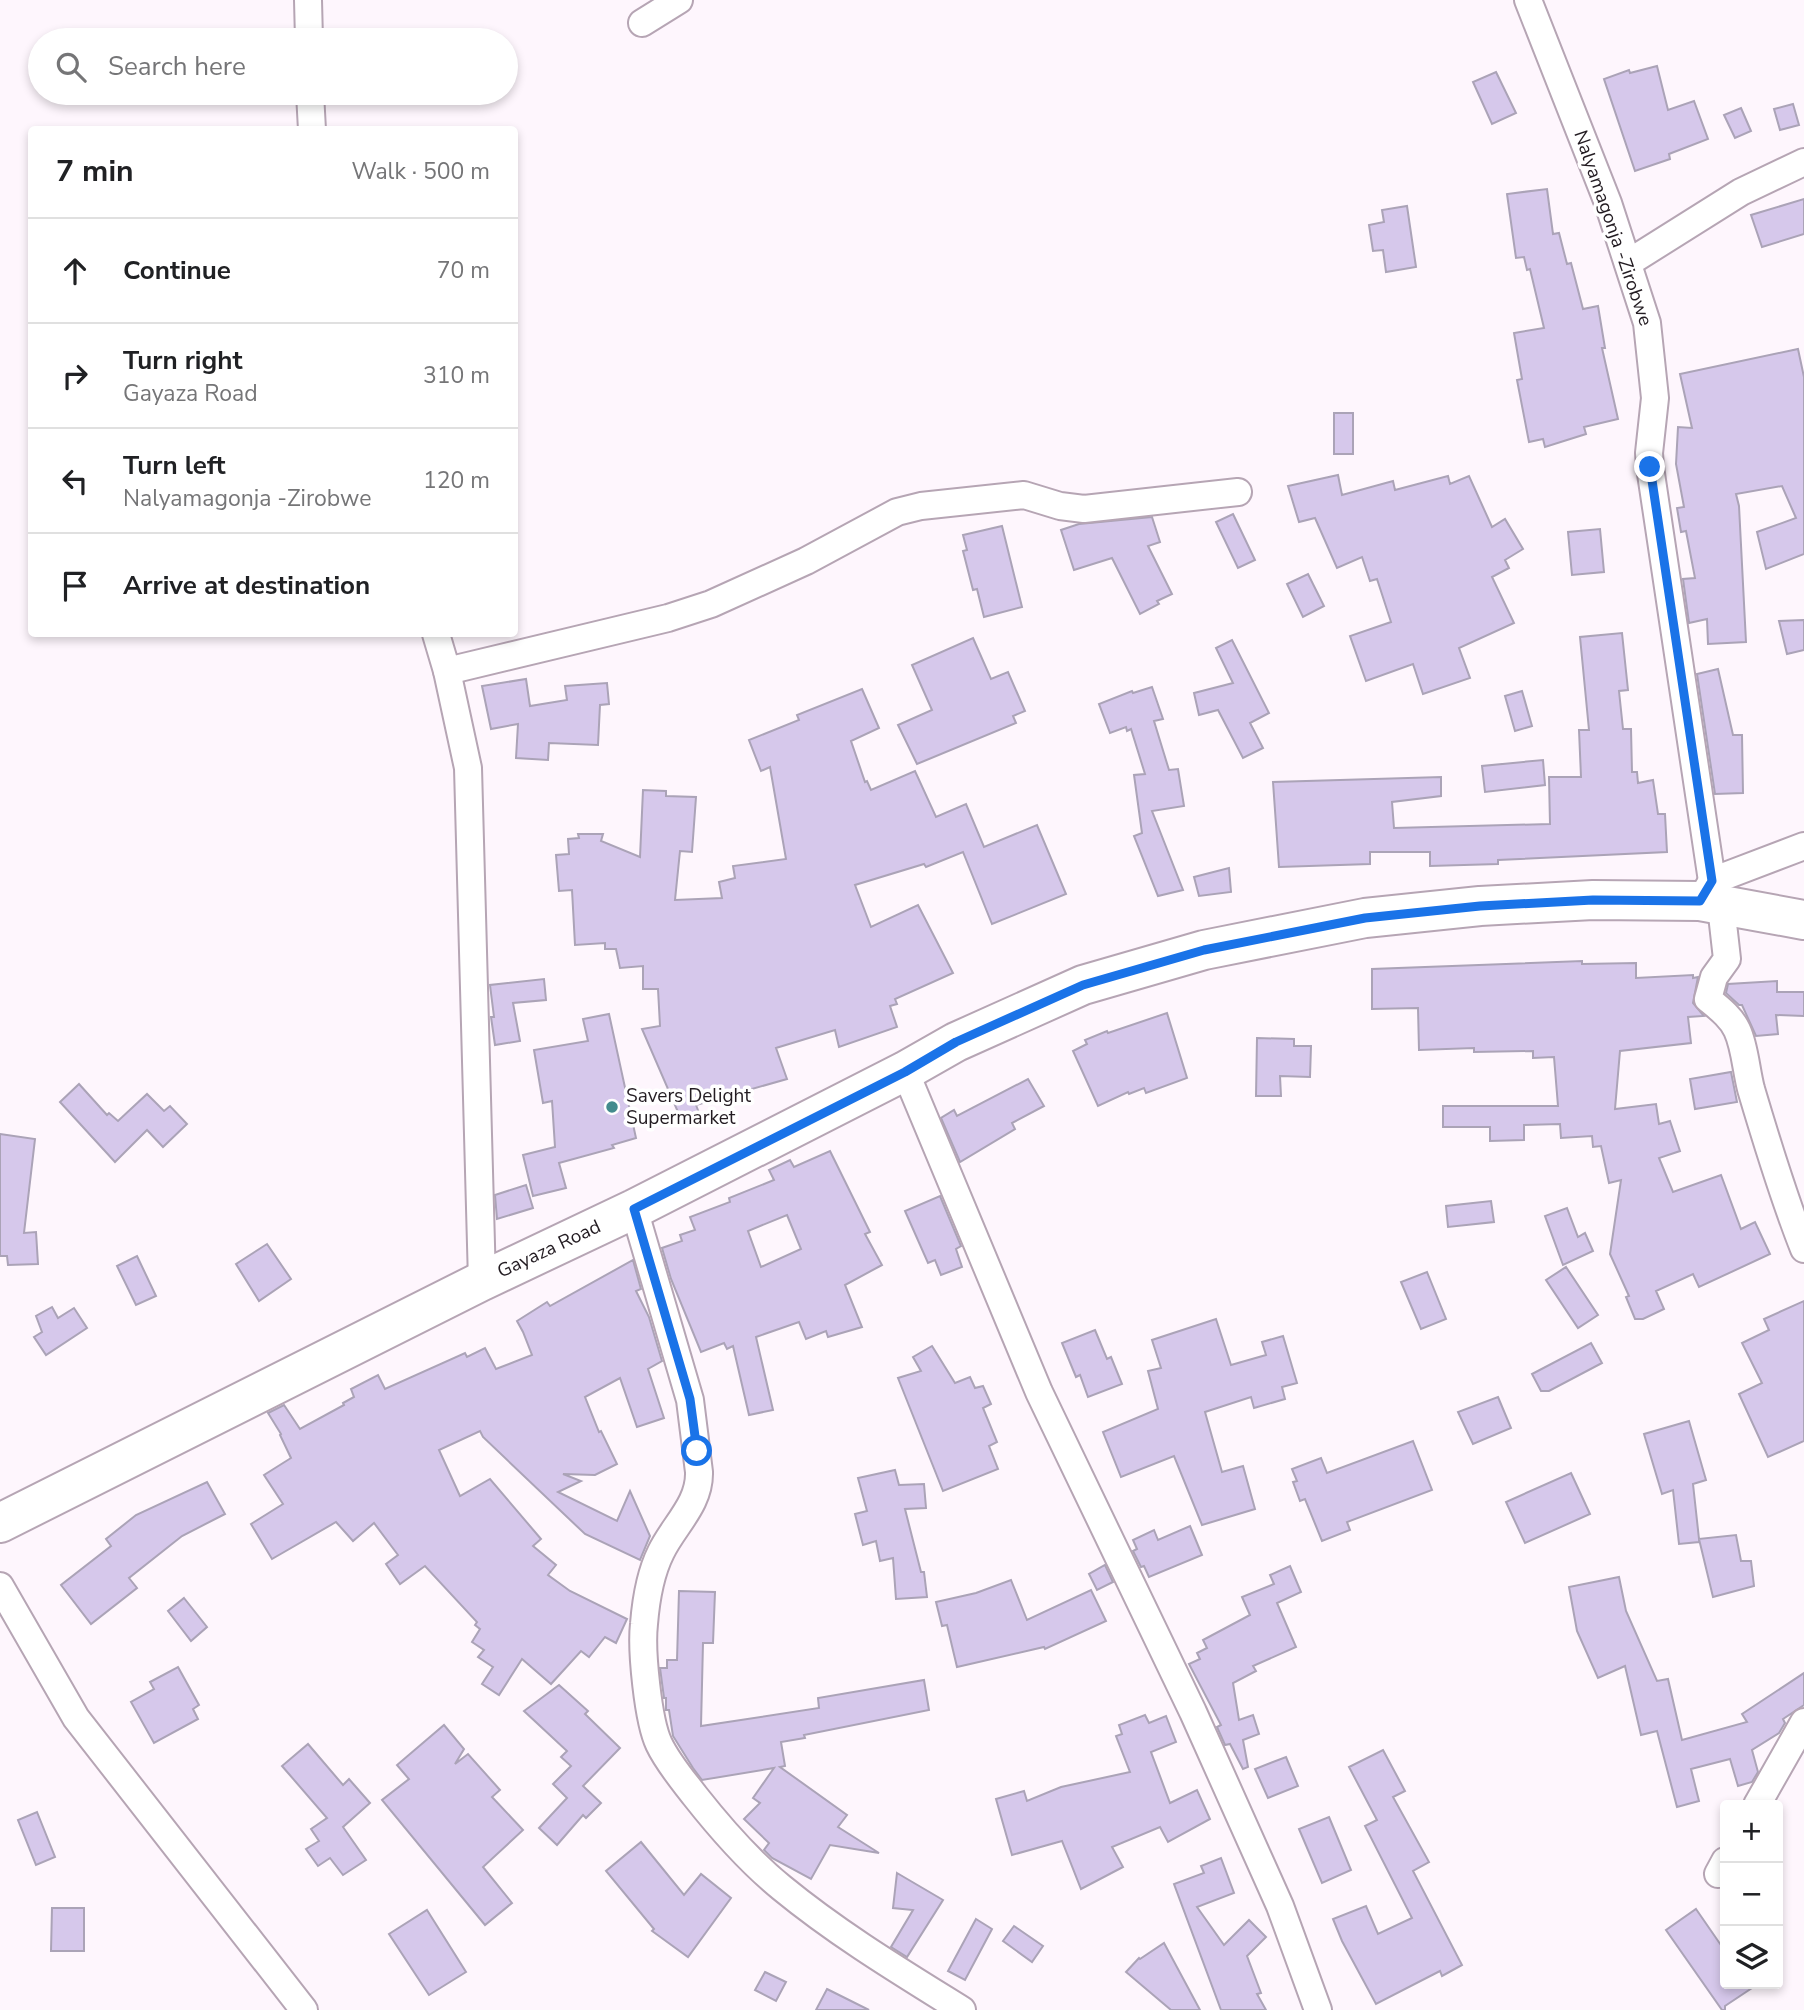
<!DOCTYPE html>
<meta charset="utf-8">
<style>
body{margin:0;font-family:"Nunito Sans",sans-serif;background:#f2f2f2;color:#202124}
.controls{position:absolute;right:21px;bottom:21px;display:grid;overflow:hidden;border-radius:7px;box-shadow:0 4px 10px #0003}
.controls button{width:63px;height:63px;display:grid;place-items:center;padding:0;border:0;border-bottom:2px solid #e0e0e0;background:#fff;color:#202124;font:35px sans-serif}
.stop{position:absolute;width:21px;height:21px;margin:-16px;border:5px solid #1a73e8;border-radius:50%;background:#fff}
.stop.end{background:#1a73e8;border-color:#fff;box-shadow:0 2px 7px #0008}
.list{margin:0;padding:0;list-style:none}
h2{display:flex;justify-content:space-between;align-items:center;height:91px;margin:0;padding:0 28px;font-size:30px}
h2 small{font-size:23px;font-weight:400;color:#757577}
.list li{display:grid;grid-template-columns:46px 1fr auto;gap:21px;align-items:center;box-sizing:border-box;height:105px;padding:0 28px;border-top:2px solid #e0e0e0}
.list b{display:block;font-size:26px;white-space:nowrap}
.list p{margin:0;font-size:23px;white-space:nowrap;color:#757577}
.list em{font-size:23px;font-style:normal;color:#757577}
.icon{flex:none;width:38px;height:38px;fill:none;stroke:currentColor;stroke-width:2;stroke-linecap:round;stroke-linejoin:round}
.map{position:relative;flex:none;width:1804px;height:2010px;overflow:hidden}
.search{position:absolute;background:#fff;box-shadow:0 4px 10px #0003;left:28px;top:28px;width:490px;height:77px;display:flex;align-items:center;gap:18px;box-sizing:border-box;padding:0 24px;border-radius:38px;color:#757577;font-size:26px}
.panel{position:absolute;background:#fff;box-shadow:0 4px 10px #0003;left:28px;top:126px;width:490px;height:511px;border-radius:7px}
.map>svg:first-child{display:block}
.building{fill:#d6c8eb;stroke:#aba3b7;stroke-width:2;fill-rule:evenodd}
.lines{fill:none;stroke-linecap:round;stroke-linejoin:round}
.minor-casing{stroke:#b6a5b4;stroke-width:30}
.primary-casing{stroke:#b6a5b4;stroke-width:42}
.minor{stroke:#fff;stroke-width:26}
.primary{stroke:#fff;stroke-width:38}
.route{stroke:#1a73e8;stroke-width:9}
.poi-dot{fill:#438b8d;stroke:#fff;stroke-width:2.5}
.labels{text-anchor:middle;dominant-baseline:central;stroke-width:7;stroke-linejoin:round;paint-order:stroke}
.street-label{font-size:19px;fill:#231c22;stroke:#fff}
.poi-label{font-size:19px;fill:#231c22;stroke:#fff;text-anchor:start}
</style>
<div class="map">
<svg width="1804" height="2010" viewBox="0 0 1804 2010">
<rect width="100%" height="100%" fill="#fef6fd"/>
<g class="building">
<path d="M1657,66l11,44 26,-9 14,38 -39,15 1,5 -35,12 -31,-92 25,-9 1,3z"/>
<path d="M1496,72l20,41 -24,11 -19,-42z"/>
<path d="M1793,104l6,21 -19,5 -6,-21z"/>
<path d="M1741,108l10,23 -16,7 -11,-23z"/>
<path d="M1547,189l6,45 6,-1 8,31 4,-1 12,46 15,-3 7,42h-3l16,71 -34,8 2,7 -41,13 -2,-8 -14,3 -12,-62 5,-1 -8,-46 30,-5 -14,-59 -3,1 -3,-13 -8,1 -9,-64z"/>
<path d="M1804,199v35l-42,13 -11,-32z"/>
<path d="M1407,206l9,61 -30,5 -3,-22 -10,1 -4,-26 15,-3 -2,-12z"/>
<path d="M1798,349l6,28v177l-38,15 -9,-37 39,-14 -14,-32 -46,8 3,12 7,136 -38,2 -1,-25 -18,4 -6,-44 12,-1 -9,-47 -5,1 -4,-24 7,-1 -8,-43 2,-37 14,1 -12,-54z"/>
<rect x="1334" y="413" width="19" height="41"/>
<path d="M1338,475l4,20 51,-14 2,9 53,-14 2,8 19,-8 23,51 13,-8 18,30 -18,11 4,8 -17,9 22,46 -55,25 11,30 -47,16 -10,-30 -47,17 -16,-45 41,-14 -14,-43 -7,2 -8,-24 -25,11 -22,-50 -16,4 -11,-36z"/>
<path d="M1233,514l22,46 -17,8 -22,-46z"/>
<path d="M1152,517l8,25 -12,4 24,48 -15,7 2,3 -19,10 -28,-56 -38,12 -13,-40 18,-6z"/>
<path d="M1002,526l20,81 -38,10 -7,-28 -4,1 -10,-39 4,-1 -4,-15z"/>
<path d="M1600,529l4,43 -32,3 -4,-43z"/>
<path d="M1308,574l16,32 -21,11 -16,-33z"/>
<path d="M1804,620v30l-17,4 -8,-33z"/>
<path d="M1622,633l6,57 -9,1 4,38h8l1,43h5l1,11 15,-3 5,34h7l2,38 -169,8v4l-68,2v-14h-60v12l-91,3 -6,-85 168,-5v19l-49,6 2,26 156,-4 -1,-47h32l-2,-47h10l-9,-93z"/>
<path d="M973,638l18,41 17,-7 17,39 -12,5 3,7 -99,41 -19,-39 34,-15 -20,-45z"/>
<path d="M1232,640l37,73 -19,10 13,25 -20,10 -25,-48 -19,5 -5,-22 39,-10 -17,-35z"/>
<path d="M1718,669l15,66h9l1,58 -28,1 -18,-120z"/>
<path d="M526,679l4,27 37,-6 -2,-14 42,-3 2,21 -9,1 -2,40 -49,-2 -1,17 -32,-2 2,-34 -27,5 -9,-43z"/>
<path d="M1152,687l11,32 -9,2 15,49 9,-1 6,37 -32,5 31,79 -25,6 -24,-60 8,-3 -8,-58 11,-1 -14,-45 -4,2 -1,-4 -16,6 -11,-29 33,-13 1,2z"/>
<path d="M862,689l17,39 -28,13 14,41 2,-1 4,9 44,-19 21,46 30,-13 18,43 53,-22 29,69 -74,30 -29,-72 -37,15 -2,-3 -69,21 16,42 47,-22 35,68 -58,26 2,5 -7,2 7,21 -58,20 -4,-17 -59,18 11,31 -91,26 5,13 -17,8 -42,-97 18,-3 -2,-37h-15v-23l-23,2 -4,-19h-11v-6l-30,2 -3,-55 -13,1 -3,-36 13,-1 -1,-15 11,-1 -1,-4h25l-2,7 39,16 3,-67 23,1v5l30,1 -4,55 -12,-1 -5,49 47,-2 -3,-16 16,-4 -2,-12 53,-7 -16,-92 -9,4 -12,-31 50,-20 -2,-5z"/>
<path d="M1522,691l10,35 -17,5 -10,-35z"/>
<path d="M1543,760l2,25 -60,7 -3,-26z"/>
<path d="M1229,868l2,24 -32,4 -5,-19z"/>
<path d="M1582,961v3l54,-1v15l57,-3v3l5,-1 -5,26 11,13 -16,1 3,26 -71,8 -5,58 41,-5 3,20 11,-3 10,30 -21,7 14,34 48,-17 20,54 14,-7 15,32 -71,33 -6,-13 -37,17 8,18 -21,10h-8l-9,-22 3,-1 -19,-42 11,-74 -12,3 -8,-37 -8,1 -1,-11 -31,2 -1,-14 -36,1v15l-34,1v-14h-47v-21h115l-4,-49 -21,1v-7l-59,1v-4l-55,2 -1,-42 -46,1v-40z"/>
<path d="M544,979l2,21 -33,3 7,38 -25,4 -4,-28h3l-4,-32z"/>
<path d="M1777,981v11h27v24l-28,-1 2,19 -22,2 -14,-31h-3l-13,-12 2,-9z"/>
<path d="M1167,1013l20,65 -41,15 -2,-5 -15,6 -1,-2 -30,14 -25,-55 14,-7 -2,-4 22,-9 1,2z"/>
<path d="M609,1014l27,124 -24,7 2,3 -55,15 7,25 -33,8 -10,-41 32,-8 -3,-46 -9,2 -9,-53 54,-9 -5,-22z"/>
<path d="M1257,1038l37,1v7h17l-1,31 -30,-1 1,20h-25z"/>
<path d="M1731,1072l6,30 -42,7 -5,-30z"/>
<path d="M1028,1079l16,27 -32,17 3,6 -55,33 -19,-44 13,-8 3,6z"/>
<path d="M79,1084l28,31 2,-2 9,8 29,-27 17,17 6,-5 17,18 -24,23 -16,-17 -32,32 -55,-60z"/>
<path d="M0,1134l35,5 -11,94 12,-1 2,32 -30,1 -1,-9h-7z"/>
<path d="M830,1151l40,81 -5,2 17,31 -37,20 17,42 -34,10 -2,-6 -20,8 -7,-17 -43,15 17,73 -24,5 -16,-69 -6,3 -3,-6 -23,9 -30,-73 -9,-31 20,-7 -2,-6 15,-5 -5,-13 40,-15 -1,-4 45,-18 -5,-10 21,-10 4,7zM787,1215l14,34 -40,18 -13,-36z"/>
<path d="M526,1185l7,23 -36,11 -2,-24z"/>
<path d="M940,1196l21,50 -5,3 6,18 -21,8 -6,-15 -7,3 -23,-52z"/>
<path d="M1491,1201l3,21 -46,5 -2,-21z"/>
<path d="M1567,1208l11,29 7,-4 8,18 -30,14 -18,-49z"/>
<path d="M267,1244l24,35 -32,22 -23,-37z"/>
<path d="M137,1256l19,40 -20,9 -19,-39z"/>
<path d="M633,1260l8,29 -5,2 13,26 13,44 -14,8 16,49 -27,9 -17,-49 -35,19 14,35 2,-1 16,33 -22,11 -32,-1 18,7 -23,11 59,29 13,-30 20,45 -10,24 -55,-26 -102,-97 -3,-6 -41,19 21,46 30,-17 51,60 -8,7 23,19 -8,10 22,16 57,28 -11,24 -11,-6 -16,20 -8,-6 -30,33 -29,-25 -23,36 -17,-11 11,-17 -15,-10 6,-7 -12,-8 8,-13 -5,-4 2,-3 -52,-56 -25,18 -14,-20 12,-9 -24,-32 -21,18 -17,-19 -64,37 -21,-35 32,-20 -19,-29 27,-17 -11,-23 1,-1 -13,-21 16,-8 16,24 44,-24 -1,-2 11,-6 -3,-8 27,-14 7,14 80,-36 2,4 18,-9 11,21 36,-14 -9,-23 -6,-11 30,-19 3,4z"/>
<path d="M1566,1267l32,48 -20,13 -32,-48z"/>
<path d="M1427,1272l19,47 -25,10 -20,-47z"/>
<path d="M1804,1301v140l-36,16 -29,-63 23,-11 -20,-40 27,-13 -5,-11z"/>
<path d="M52,1307l6,11 16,-10 13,20 -41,27 -12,-18 8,-5 -6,-16z"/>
<path d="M1216,1319l15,46 35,-10 -4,-13 21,-6 14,47 -15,4 3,12 -31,9 -3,-11 -46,15 17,60 21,-6 12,43 -53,16 -28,-69 -53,21 -18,-45 55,-23 -10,-38 13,-3 -9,-28z"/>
<path d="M1095,1330l12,29 4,-2 11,27 -34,13 -8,-22 -4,2 -14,-34z"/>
<path d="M1591,1343l11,20 -53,28h-8l-9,-17z"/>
<path d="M932,1346l23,37 15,-6 5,11 8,-2 8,18 -8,4 14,34 -8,4 9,23 -55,22 -45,-113 23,-7 -8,-14z"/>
<path d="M1498,1397l13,31 -38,16 -15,-32z"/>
<path d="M1689,1421l17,59 -13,4 6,55 37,-4 5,26h10l3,25 -41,11 -14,-58v3l-20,2 -6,-54 -11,4 -18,-60z"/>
<path d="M1413,1441l19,49 -85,32 3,8 -28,11 -17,-42 -5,2 -7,-19 4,-1 -5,-12 29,-11 6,15z"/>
<path d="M895,1470l4,15 25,-1 2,24 -21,1 16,63h3l3,25 -31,2 -3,-41 -13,3 -4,-20 -13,4 -8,-31 12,-3 -9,-33z"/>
<path d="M1571,1473l19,41 -65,29 -19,-41z"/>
<path d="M207,1482l18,32 -43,22 -53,42 8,10 -46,36 -30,-39 50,-39 -5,-7 30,-24z"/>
<path d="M1190,1526l12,29 -53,22 -5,-11 -3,1 -8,-16 4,-2 -4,-9 21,-10 4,10z"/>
<path d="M1105,1565l8,17 -16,8 -8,-16z"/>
<path d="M1290,1566l11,26 -24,11 19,44 -43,19 3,5 -23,12 6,37 14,-5 6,19 -16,6 5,27 -5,2 -13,-25 -5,1 -8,-18 4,-2 -32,-61 11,-5 -3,-6 10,-5 -4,-8 47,-25 -8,-18 32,-13 -4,-9z"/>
<path d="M1619,1577l7,34 31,70 11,-2 14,61 65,-18 -5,-8 62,-41v32l-21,14 2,4 -6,10 -27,17 6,22 -6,10 -14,4 -8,-27 -39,10 8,32 -22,6 -20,-76 -16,4 -16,-69 -27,12 -21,-47 -8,-44z"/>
<path d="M1011,1580l16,40 64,-30 15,31 -61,28 -1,-2 -87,20 -10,-42 -5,1 -6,-24 40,-9z"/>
<path d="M679,1591l36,1 -2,51h-10l-2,83 118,-18 -1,-10 106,-18 5,30 -125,25 1,3 -24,4 4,24 -5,1 67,48 -9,12 41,26 -49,-8 -19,34 -39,-21 -8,-8 5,-7 -25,-24 16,-16 -7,-5 21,-30 -72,12 -9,-12 -20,-32 -4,-26h-3v-12h-2l-4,-30h7v-8h10z"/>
<path d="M184,1598l23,29 -16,14 -23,-30z"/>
<path d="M178,1667l21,38 -6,4 5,10 -44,24 -23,-41 23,-13 -4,-7z"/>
<path d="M559,1685l29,26 -3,3 35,34 -37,38 18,17 -15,15 -3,-3 -26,30 -18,-17 28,-30 -14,-14 18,-18 -10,-9 6,-6 -43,-40z"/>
<path d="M1145,1715l4,8 17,-7 10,26 -25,10 19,51 27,-13 13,29 -42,23 -8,-15 -48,20 11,20 -42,22 -19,-48 -50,14 -16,-56 28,-8 3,10 34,-14 69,-15 -14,-36 6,-2 -3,-9z"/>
<path d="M444,1725l20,24 -9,15 13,-10 32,36 -8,7 31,33 -40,37 29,36 -27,22 -103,-125 27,-21 -12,-14z"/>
<path d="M308,1744l35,41 6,-6 21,24 -27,24 23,33 -23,15 -13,-17 -12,8 -12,-17 13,-8 -8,-12 16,-11 -45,-52z"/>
<path d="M1383,1750l22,41 -12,6 36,65 -16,9 49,94 -20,11 -2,-5 -64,33 -34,-63 -9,-22 33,-13 12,28 34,-16 -47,-92 12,-6 -28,-53z"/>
<path d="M1286,1757l12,29 -30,12 -13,-29z"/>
<path d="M37,1812l18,45 -19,8 -18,-45z"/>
<path d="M1329,1817l22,53 -29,13 -23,-54z"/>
<path d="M641,1842l43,53 17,-21 30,24 -43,59 -36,-26 2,-2 -48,-58z"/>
<path d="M1221,1858l13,35 -37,14 27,38 25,-25 17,17 -19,19 14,37 -4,1 9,16h-45l-47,-126 30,-11 -3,-7z"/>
<path d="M897,1873l46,27 -36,57 -16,-10 22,-37 -20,-2z"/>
<path d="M52,1908h32v43h-33z"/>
<path d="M1696,1909l29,42v33h33l-33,22v4h-3l-56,-80z"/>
<path d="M427,1910l39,62 -37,23 -40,-61z"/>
<path d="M976,1919l16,10 -27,51 -17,-9z"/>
<path d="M1014,1926l29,20 -11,16 -29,-21z"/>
<path d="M1164,1943l36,67h-29l-45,-38 13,-14 1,1z"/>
<path d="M765,1972l21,10 -10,19 -21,-11z"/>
<path d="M827,1989l42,21h-53z"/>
</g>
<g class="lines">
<defs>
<g id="minor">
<path d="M308,0l1,40"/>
<path d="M1528,0l80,203 39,120 8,75 -6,55 1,14 62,414"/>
<path d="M642,23l37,-23"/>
<path d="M310,93l2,37"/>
<path d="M1628,263l113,-71 63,-30"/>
<path d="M436,634l11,37 21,97 14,513"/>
<path d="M447,671l221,-53 43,-14 95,-43 91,-49 24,-6 103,-11 36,11 24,3 154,-17"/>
<path d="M1704,894l8,-13 92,-35"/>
<path d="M1721,906l6,53 -13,18 -6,22c11,9 23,18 29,31 8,17 9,40 14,59 16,54 32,107 53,160"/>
<path d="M905,1071l134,321 154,320 87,194 38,104"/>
<path d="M634,1209l56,191 9,72c1,32 -25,53 -38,80 -11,22 -15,47 -17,72 -3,26 4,97 15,120 9,19 23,35 36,52 26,33 55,66 87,92 56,46 119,84 180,122"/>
<path d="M0,1586l76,132 228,292"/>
<path d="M1757,1805l47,-83"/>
<path d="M1718,1874l7,-13"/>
</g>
<path id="primary" d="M0,1523l482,-242 152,-72 271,-138 51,-29 127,-57 121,-35 161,-32 115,-12 113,-6 107,1 104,19"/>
</defs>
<use href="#minor" class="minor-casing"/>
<use href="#primary" class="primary-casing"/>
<use href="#minor" class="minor"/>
<use href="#primary" class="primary"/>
</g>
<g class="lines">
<path class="route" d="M697,1451l-7,-52 -56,-190 271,-137 51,-30 127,-57 121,-35 161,-32 115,-12 113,-6 107,1 12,-20 -62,-414"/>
</g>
<circle class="poi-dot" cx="612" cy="1107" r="7"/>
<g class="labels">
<g class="street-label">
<text transform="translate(1613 228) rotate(71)">Nalyamagonja -Zirobwe</text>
<text transform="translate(549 1249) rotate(-25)">Gayaza Road</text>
</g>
<g class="poi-label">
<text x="626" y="1096">Savers Delight<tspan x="626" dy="22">Supermarket</tspan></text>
</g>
</g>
</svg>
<div class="controls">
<button>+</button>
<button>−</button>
<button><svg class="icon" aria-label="layers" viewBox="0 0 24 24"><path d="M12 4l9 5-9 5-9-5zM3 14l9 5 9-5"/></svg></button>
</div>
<div class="stop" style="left:697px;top:1451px"></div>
<div class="stop end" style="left:1650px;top:467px"></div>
<div class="search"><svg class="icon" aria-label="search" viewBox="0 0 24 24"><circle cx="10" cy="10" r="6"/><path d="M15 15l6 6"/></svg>Search here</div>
<section class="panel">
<h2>7 min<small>Walk · 500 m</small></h2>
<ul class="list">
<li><svg class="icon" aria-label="ahead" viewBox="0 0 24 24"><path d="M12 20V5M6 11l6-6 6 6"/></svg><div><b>Continue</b></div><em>70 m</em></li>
<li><svg class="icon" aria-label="right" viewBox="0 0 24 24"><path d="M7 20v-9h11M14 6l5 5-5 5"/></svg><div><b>Turn right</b><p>Gayaza Road</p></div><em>310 m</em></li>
<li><svg class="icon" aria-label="left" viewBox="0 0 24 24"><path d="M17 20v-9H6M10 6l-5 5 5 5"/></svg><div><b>Turn left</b><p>Nalyamagonja -Zirobwe</p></div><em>120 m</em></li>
<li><svg class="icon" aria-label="arrive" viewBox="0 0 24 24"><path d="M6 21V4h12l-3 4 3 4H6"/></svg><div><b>Arrive at destination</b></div></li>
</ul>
</section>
</div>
